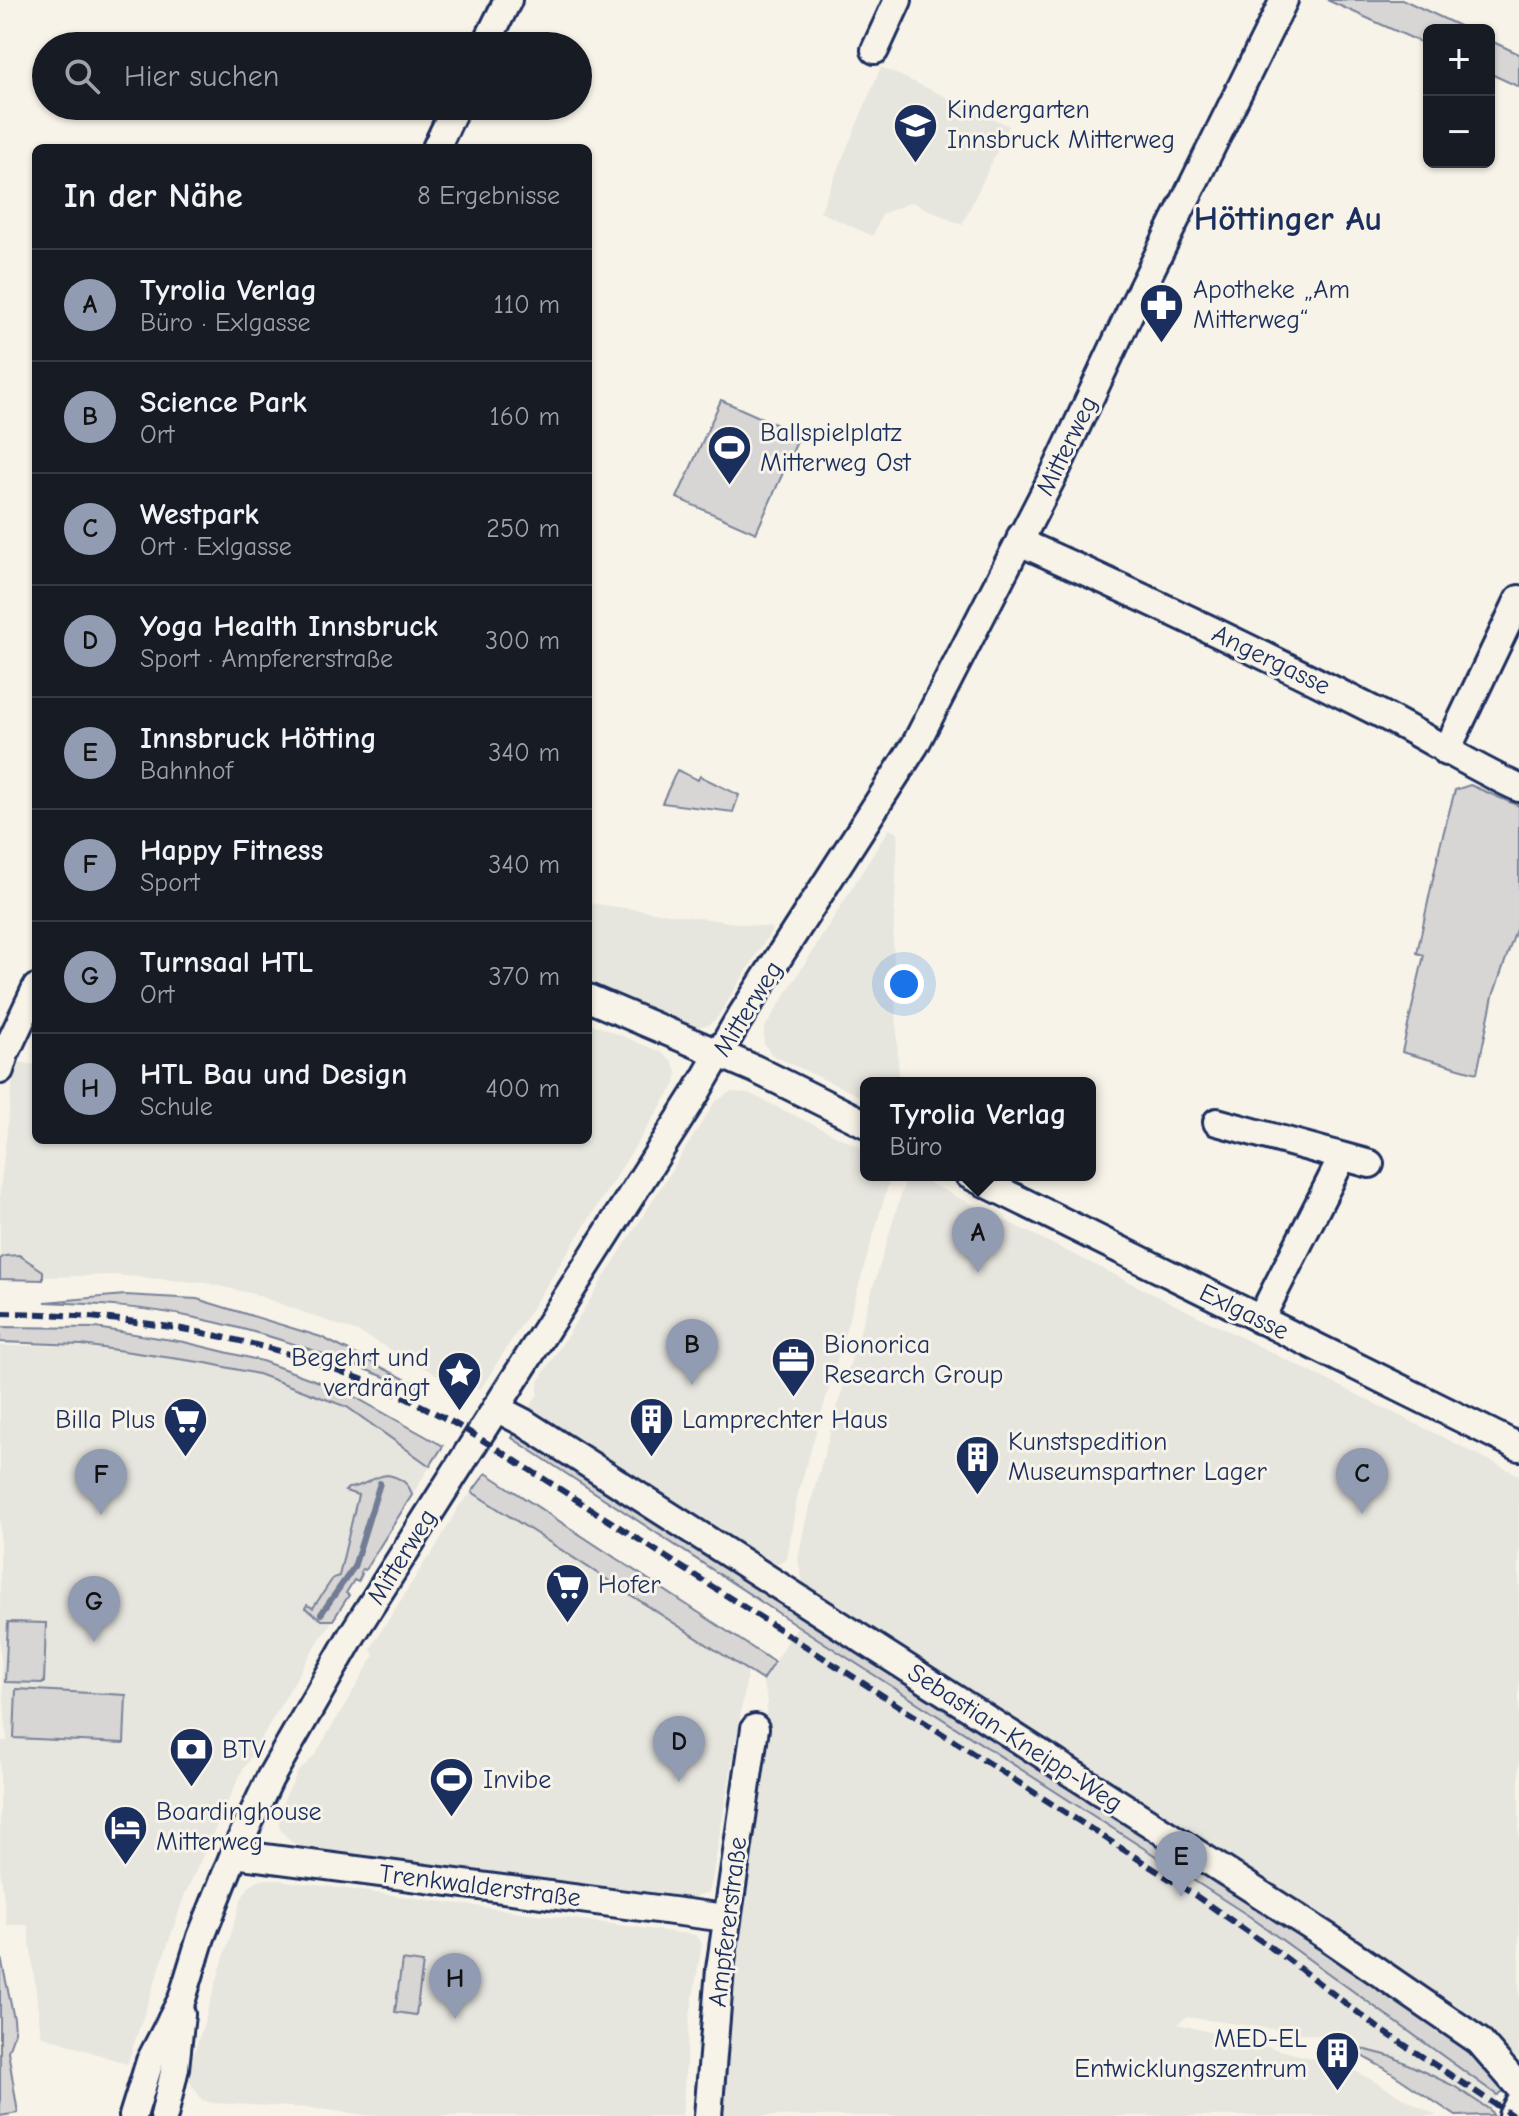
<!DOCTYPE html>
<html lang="de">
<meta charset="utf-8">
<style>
body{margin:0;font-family:"Comic Neue",sans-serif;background:#242831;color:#f1f3f6}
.controls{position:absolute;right:24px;top:24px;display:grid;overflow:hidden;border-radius:12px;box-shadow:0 2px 6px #0004}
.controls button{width:72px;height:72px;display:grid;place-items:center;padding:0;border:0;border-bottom:2px solid #363941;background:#171b24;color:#f1f3f6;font:40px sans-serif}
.you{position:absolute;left:904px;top:984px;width:28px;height:28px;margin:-20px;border:6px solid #fff;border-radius:50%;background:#1a73e8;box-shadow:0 0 0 12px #1a73e833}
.badge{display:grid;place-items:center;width:52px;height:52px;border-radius:50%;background:#919bb2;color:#111;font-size:26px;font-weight:700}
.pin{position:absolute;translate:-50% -66px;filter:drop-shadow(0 2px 4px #0008)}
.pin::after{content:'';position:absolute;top:42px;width:28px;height:24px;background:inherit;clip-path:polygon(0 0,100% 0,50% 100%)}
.popup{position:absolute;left:860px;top:1077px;width:236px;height:104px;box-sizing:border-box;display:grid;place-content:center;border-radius:12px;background:#171b24;filter:drop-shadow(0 2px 6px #0005);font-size:26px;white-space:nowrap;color:#9ea1a6}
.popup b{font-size:30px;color:#f1f3f6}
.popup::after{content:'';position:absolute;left:50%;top:100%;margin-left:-16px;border:16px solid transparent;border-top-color:#171b24}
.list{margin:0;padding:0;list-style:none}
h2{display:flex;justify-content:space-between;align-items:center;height:104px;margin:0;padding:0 32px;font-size:34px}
h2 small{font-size:26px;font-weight:400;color:#9ea1a6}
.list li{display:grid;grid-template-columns:52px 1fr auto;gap:24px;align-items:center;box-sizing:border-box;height:112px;padding:0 32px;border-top:2px solid #363941}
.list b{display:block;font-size:30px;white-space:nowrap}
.list p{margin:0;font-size:26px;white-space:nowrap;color:#9ea1a6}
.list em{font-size:26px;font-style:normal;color:#9ea1a6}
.icon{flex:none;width:44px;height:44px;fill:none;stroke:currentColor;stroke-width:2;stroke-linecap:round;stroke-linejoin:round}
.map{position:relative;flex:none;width:1519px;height:2116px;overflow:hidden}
.search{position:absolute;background:#171b24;box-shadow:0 2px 6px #0004;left:32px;top:32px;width:560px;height:88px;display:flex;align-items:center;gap:20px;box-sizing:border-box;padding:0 28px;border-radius:44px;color:#9ea1a6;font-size:30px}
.panel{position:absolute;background:#171b24;box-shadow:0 2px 6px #0004;left:32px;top:144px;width:560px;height:1000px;border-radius:12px}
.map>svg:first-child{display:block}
.built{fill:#e6e5de}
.green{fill:#d7d6d4;stroke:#798299;stroke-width:2}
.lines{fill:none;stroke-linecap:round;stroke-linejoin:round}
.stream{stroke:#727c95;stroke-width:6}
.minor-casing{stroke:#1b2f5e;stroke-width:32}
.minor{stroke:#f7f3e8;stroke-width:26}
.rail{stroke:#1b2f5e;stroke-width:6;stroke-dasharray:12 6;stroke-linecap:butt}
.labels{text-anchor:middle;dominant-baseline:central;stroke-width:6;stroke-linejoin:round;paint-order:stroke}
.poi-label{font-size:26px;fill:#1b2f5e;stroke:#f7f3e8;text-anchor:start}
.street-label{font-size:26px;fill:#1b2f5e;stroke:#f7f3e8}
.district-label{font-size:34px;font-weight:bold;fill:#1b2f5e;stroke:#f7f3e8}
</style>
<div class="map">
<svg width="1519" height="2116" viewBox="0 0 1519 2116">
<rect width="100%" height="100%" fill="#f7f3e8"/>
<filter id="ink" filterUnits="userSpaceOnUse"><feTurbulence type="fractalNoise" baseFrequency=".0125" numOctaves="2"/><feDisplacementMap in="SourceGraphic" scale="16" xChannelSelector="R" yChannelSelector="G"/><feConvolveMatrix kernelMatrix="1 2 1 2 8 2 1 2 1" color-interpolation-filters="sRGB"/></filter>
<g filter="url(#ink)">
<g class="built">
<path d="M881,67l128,59 -47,99 -50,-23 -30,12 -9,22 -53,-24z"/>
<path d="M889,829l9,4 -5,108 6,142h-33v16l-94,-44 -8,-12v-14z"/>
<path d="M588,903l185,25 -56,90 -9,7 -11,2 -10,-2 -99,-42z"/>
<path d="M588,1022l75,31 9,8 5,11 -2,12 -194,304 -14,3 -107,-58 -106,-39 -48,-11 -92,-8 -104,3 -10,-14v-74l15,-128 21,3v75h552z"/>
<path d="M730,1092l18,1 118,57v25h25l-94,322 -10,62 -17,8 -241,-158 9,-15v-12l177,-280z"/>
<path d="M907,1175h6l606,300v584l-705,-459 -11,-16 -5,-25 7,-35 30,-110z"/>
<path d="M82,1345l124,18 52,11 89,33 83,59 -72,116 -4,-2 -8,13 3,3 -37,55 -71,122 -56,121 -58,170 -86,-29 -13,-110h-21l-7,-58v-126h7l-7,-93v-302z"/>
<path d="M472,1492l276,179 -37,214 -2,7 -13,4 -1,6 -394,-52v-4l-10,-4 -11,-13 -2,-11 3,-12 17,-34 17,-17 59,-99 -3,-7 2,-5 55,-87h2l29,-51z"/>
<path d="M798,1626l451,290 69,48 179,131 -7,15 -36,-24 -61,-29 -76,-22 -131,-18 -8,7 172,44 87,48h-718l11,-189 38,-226 -6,-21z"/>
<path d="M270,1879l425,56 7,8 -13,79 -7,94h-308l-63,-8 -98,-5 -11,-3 -12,-18 -1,-11 53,-173 6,-10 10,-8z"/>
</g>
<g class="green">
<path d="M1327,0h77l64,30h-39v16z"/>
<path d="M1489,40l30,14v33l-30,-14z"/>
<path d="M721,400l79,35 -44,98 -79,-35z"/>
<path d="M677,770l21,10 2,-4 39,19 -6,17 -71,-9z"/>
<path d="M1470,785l49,21v115l-26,75 -16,77 -75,-21 22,-97 -7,-2 23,-107 15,-56z"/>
<path d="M19,1255l24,16v9l-43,-1v-20l5,-3z"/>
<path d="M125,1295l72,4 124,38 104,52 -3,3c-73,-30 -148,-58 -226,-74 -49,-11 -101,-14 -151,-16z"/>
<path d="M0,1327l96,1 88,14 78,19 82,30 99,55 -13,20 -83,-59 -89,-33 -52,-11 -124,-18 -82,-3z"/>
<path d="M517,1430l779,499 134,95 56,35 19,30 -8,6 -248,-179 -451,-290 -286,-188z"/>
<path d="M486,1473l288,189 -12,18 -290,-188z"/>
<path d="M387,1475c12,2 22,7 25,20l-47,75 -3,-1 -2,3 2,2 -4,8 -4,-2 -8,13 3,2 -16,25h-11l-17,-12 2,-3 6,3 20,-30 6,-2 19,-81 -13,-4 3,-3c17,-1 22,-11 39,-13z"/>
<path d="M8,1622l38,1 -2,60 -39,-1z"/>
<path d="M16,1689l110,6 -2,48 -110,-5z"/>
<path d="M0,1953l14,66 1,12 -7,20 10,62 -18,3z"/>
<path d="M402,1960l21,3 -7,52 -21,-3z"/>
<path d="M1336,2042l57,15 61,29 36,24 3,5 -37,1 -72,-48z"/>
</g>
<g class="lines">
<path class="stream" d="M321,1614l33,-47 26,-84"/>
<defs>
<g id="minor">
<path d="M485,46l23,-46"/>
<path d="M875,50l23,-50"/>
<path d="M436,148l20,-42"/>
<path d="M1021,536l10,11c115,51 230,106 342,163 50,25 96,55 146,78"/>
<path d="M1446,752l73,-153"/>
<path d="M588,998l167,71 111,55"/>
<path d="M0,1070l5,-16 31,-66"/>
<path d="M1217,1122l153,42"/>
<path d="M969,1175l550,272"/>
<path d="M1260,1320l82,-162"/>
<path d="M496,1408l27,14 806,516 150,103 40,46"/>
<path d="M234,1854l492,64"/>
<path d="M133,2116l17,-55 32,-62 19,-62 33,-83 36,-76 82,-143 343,-540 44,-76 176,-274 143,-279 74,-158 152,-308"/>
<path d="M164,2116l11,-48 6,-54"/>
<path d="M708,2116l12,-147 35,-241"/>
<path d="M1512,2116l7,-13"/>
</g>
</defs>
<use href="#minor" class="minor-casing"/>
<use href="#minor" class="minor"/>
<path class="rail" d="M0,1313c144,1 289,28 420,92 38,19 74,42 110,65l666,426 87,60 94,71 136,89"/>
</g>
</g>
<defs>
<symbol id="school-pin" viewBox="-11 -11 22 30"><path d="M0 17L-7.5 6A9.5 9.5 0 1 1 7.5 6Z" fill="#1b2f5e" stroke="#f7f3e8"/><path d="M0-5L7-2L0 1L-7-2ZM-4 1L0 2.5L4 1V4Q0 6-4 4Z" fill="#fff"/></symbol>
<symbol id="pharmacy-pin" viewBox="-11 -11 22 30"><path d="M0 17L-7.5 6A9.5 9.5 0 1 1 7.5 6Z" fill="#1b2f5e" stroke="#f7f3e8"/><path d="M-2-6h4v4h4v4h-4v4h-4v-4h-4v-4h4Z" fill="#fff"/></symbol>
<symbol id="stadium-pin" viewBox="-11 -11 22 30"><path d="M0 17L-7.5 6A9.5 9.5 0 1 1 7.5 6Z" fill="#1b2f5e" stroke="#f7f3e8"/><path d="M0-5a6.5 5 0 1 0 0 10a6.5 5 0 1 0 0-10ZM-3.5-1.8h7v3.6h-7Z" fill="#fff"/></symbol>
<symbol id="office-pin" viewBox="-11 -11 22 30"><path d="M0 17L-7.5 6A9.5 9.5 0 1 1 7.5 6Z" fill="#1b2f5e" stroke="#f7f3e8"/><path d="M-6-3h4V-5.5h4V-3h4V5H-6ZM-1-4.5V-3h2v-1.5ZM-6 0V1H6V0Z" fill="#fff"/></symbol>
<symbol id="sight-pin" viewBox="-11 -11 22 30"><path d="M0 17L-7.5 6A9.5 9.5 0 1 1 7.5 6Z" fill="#1b2f5e" stroke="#f7f3e8"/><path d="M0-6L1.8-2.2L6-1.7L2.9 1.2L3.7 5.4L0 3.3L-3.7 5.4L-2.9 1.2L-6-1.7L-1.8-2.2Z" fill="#fff"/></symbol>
<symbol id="supermarket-pin" viewBox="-11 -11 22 30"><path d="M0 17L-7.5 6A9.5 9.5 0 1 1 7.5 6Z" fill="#1b2f5e" stroke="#f7f3e8"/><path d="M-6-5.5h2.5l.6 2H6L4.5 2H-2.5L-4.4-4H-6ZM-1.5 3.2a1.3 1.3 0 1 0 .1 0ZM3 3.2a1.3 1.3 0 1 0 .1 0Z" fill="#fff"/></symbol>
<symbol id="building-pin" viewBox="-11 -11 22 30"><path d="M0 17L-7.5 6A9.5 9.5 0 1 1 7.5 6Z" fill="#1b2f5e" stroke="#f7f3e8"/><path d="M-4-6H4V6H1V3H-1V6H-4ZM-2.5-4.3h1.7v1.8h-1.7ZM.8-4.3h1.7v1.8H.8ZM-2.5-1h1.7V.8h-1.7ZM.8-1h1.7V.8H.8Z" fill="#fff"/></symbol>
<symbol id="bank-pin" viewBox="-11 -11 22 30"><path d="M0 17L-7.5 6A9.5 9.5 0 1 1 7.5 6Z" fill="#1b2f5e" stroke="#f7f3e8"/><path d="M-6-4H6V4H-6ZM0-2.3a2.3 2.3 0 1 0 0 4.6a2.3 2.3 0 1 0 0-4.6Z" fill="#fff"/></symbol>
<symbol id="hotel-pin" viewBox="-11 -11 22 30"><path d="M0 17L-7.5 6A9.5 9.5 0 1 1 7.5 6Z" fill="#1b2f5e" stroke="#f7f3e8"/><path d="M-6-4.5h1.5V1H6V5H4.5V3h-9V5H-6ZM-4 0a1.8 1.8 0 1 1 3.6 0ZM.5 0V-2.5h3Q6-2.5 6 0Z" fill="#fff"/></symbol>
</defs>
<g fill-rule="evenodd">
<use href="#school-pin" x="890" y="100" width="51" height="69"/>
<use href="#pharmacy-pin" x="1136" y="280" width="51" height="69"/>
<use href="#stadium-pin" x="704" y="422" width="51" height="69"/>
<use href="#office-pin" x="768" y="1334" width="51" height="69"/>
<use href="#sight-pin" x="434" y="1348" width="51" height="69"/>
<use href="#supermarket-pin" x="160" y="1394" width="51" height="69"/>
<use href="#building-pin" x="626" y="1394" width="51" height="69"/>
<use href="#building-pin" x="952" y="1432" width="51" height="69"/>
<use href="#supermarket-pin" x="542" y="1560" width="51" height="69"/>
<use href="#bank-pin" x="166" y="1724" width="51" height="69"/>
<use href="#stadium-pin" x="426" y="1754" width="51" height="69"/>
<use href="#hotel-pin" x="100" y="1802" width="51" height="69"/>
<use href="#building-pin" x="1312" y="2028" width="51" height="69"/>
</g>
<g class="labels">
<g class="poi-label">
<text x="947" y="110">Kindergarten<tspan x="947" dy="30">Innsbruck Mitterweg</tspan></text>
<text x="1193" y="290">Apotheke „Am<tspan x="1193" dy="30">Mitterweg“</tspan></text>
<text x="760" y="433">Ballspielplatz<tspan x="760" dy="30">Mitterweg Ost</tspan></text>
<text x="824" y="1345">Bionorica<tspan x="824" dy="30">Research Group</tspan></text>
<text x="429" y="1358" text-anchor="end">Begehrt und<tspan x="429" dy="30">verdrängt</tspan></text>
<text x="155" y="1420" text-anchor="end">Billa Plus</text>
<text x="682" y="1420">Lamprechter Haus</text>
<text x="1008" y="1442">Kunstspedition<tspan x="1008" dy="30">Museumspartner Lager</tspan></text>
<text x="598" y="1585">Hofer</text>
<text x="222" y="1750">BTV</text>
<text x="483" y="1780">Invibe</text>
<text x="156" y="1812">Boardinghouse<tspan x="156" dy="30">Mitterweg</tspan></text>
<text x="1307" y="2039" text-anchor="end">MED-EL<tspan x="1307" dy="30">Entwicklungszentrum</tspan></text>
</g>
<g class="street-label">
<text transform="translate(1067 446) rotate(-64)">Mitterweg</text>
<text transform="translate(1271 660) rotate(26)">Angergasse</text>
<text transform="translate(748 1009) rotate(-58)">Mitterweg</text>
<text transform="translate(1244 1312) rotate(26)">Exlgasse</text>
<text transform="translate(402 1557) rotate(-58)">Mitterweg</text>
<text transform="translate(1015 1738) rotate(33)">Sebastian-Kneipp-Weg</text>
<text transform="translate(480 1886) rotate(7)">Trenkwalderstraße</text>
<text transform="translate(728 1922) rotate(-83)">Ampfererstraße</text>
</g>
<g class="district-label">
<text x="1288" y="219">Höttinger Au</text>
</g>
</g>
</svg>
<div class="controls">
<button>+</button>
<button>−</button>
</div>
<div class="you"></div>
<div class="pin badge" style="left:978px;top:1273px">A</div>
<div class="popup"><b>Tyrolia Verlag</b>Büro</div>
<div class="pin badge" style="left:692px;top:1385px">B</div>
<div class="pin badge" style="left:1362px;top:1514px">C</div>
<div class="pin badge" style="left:679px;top:1782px">D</div>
<div class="pin badge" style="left:1181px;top:1897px">E</div>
<div class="pin badge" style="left:101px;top:1515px">F</div>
<div class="pin badge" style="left:94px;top:1642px">G</div>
<div class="pin badge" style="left:455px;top:2019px">H</div>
<div class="search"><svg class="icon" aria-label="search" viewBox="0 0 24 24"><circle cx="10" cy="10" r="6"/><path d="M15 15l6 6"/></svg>Hier suchen</div>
<section class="panel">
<h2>In der Nähe<small>8 Ergebnisse</small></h2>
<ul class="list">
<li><span class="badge">A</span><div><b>Tyrolia Verlag</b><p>Büro · Exlgasse</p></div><em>110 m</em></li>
<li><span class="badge">B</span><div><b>Science Park</b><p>Ort</p></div><em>160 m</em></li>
<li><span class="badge">C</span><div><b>Westpark</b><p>Ort · Exlgasse</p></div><em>250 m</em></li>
<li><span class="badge">D</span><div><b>Yoga Health Innsbruck</b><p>Sport · Ampfererstraße</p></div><em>300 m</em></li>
<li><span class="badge">E</span><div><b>Innsbruck Hötting</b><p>Bahnhof</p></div><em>340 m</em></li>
<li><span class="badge">F</span><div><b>Happy Fitness</b><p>Sport</p></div><em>340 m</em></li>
<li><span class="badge">G</span><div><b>Turnsaal HTL</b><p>Ort</p></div><em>370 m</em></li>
<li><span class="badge">H</span><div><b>HTL Bau und Design</b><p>Schule</p></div><em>400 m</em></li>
</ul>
</section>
</div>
